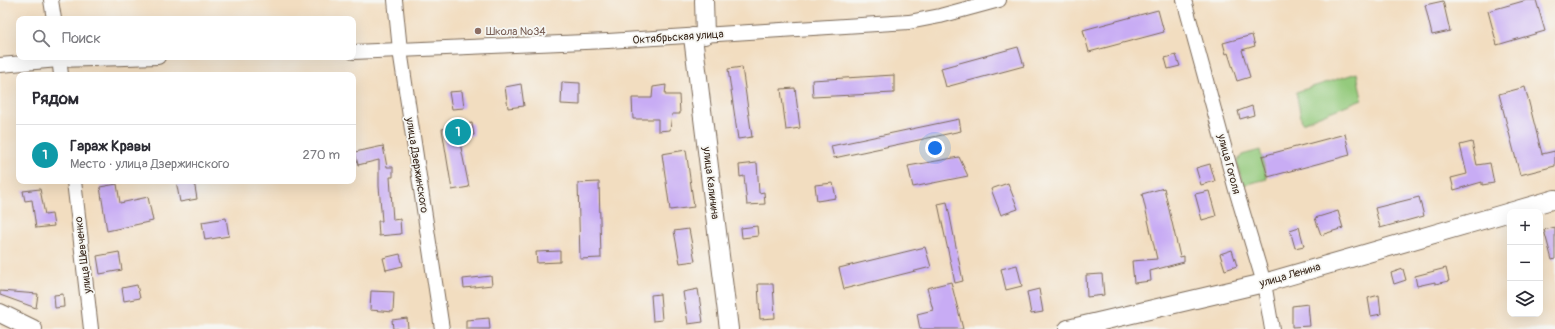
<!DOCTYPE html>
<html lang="ru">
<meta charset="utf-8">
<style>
body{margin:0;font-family:Pangolin,sans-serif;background:#f7f7f7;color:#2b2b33}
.controls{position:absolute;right:12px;bottom:12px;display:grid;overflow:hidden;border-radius:8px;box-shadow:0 4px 16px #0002}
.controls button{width:36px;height:36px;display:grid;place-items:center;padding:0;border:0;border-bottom:1px solid #e1e1e2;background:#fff;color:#2b2b33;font:20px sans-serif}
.you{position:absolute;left:935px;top:148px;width:14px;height:14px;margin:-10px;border:3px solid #fff;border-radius:50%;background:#1a73e8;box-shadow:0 0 0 6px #1a73e833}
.badge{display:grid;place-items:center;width:26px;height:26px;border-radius:50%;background:#2563eb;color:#fff;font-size:13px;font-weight:700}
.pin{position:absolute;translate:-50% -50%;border:2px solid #fff;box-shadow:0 1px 4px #0006}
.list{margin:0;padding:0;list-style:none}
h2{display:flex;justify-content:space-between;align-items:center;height:52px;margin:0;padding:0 16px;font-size:17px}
h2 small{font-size:13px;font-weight:400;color:#7c7c81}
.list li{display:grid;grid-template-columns:26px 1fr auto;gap:12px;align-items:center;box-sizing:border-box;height:60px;padding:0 16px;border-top:1px solid #e1e1e2}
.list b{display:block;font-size:15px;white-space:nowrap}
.list p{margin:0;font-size:13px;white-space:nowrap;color:#7c7c81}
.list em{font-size:13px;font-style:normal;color:#7c7c81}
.icon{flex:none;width:22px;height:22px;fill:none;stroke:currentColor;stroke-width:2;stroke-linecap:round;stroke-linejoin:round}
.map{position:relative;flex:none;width:1555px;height:329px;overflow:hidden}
.search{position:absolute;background:#fff;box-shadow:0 4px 16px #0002;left:16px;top:16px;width:340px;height:44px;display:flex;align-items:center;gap:10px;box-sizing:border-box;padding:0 14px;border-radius:8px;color:#7c7c81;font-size:15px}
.panel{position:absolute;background:#fff;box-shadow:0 4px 16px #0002;left:16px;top:72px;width:340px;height:112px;border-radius:8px}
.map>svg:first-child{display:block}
.green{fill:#94ca7d;stroke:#687a4e}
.building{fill:#c8acf4}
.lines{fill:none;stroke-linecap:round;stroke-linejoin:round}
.minor-casing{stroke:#7b6957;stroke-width:16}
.tertiary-casing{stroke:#7b6957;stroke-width:20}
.minor{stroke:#fff;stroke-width:14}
.tertiary{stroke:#fff;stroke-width:18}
.education-dot{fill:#8d6e63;stroke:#f6f6f2;stroke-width:1.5}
.labels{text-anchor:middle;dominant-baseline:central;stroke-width:3.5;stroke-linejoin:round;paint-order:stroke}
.education-label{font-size:11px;fill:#785e54;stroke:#f6f6f2;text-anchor:start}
.street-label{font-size:11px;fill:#3b2a1e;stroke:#f6f6f2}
</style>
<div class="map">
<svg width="1555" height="329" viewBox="0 0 1555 329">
<rect width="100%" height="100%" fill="#f6f6f2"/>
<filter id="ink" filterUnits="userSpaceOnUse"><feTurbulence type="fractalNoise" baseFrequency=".025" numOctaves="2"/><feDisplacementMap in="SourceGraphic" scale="8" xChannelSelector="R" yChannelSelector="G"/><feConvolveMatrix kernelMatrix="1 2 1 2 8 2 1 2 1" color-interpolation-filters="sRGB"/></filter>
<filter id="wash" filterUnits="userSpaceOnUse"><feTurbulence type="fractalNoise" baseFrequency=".012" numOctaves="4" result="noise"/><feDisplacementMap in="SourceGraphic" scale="16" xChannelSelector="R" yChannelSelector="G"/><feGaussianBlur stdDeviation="0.9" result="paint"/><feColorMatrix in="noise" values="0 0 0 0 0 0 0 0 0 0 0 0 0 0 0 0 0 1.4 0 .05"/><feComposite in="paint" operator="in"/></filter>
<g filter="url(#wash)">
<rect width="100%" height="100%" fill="#f2ddc0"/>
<g class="green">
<path d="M1357,73l5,26 -60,24 -6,-31z"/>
<path d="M1260,150l7,29 -24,6 -6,-23 5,-7z"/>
</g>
<g id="blocks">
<g class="building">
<path d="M1527,0h9l9,31 -48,14 -9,-34z"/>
<path d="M1443,1l7,30 -18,4 -7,-30z"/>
<path d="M1158,10l6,22 -75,20 -6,-22z"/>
<path d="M1252,35l3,11 -13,4 8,27 -13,4 -9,-28 -2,1 -3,-11z"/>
<path d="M1018,47l6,19 -78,21 -5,-19z"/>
<path d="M1176,55l4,11 -12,3 -3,-11z"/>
<path d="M742,67l10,70 -14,2 -10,-70z"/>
<path d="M894,75v18l-81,4 -1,-17z"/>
<path d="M562,82l18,1v22l-19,-1z"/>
<path d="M521,84l3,22 -16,2 -3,-21z"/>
<path d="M666,85l-1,10h14l1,19h-8l-2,16 -12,1v-12h-25l-1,-21h20l1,-11z"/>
<path d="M1525,87l17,67 13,-3v15l-35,9 -21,-81z"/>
<path d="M795,88l5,40 -14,2 -5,-41z"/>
<path d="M462,91l2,17 -12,1 -3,-17z"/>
<path d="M1252,106l2,9 -14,4 -2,-8z"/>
<path d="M959,119l2,12 -127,27 -3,-12z"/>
<path d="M472,123l2,12 -15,3 10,49 -17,3 -10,-61z"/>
<path d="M1345,134l5,21 -82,22 -6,-21z"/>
<path d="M1472,142l5,23 13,-2 4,20 -12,2v-3l-28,8 -3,-12 16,-4 -7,-29z"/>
<path d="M383,146l4,21h6v10h-3l3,43 7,-1 1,15 -22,2 -1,-15h4l-3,-35v-26l-21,5 -3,-13z"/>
<path d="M686,150l8,57 -24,3 -8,-56z"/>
<path d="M959,157l9,19 -55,11 -5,-21z"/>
<path d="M757,163l2,30 5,-1 1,12 -18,1 -3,-29 -4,1 -1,-12z"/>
<path d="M1210,164l5,17 -14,4 -5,-17z"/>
<path d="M176,181h18l3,18 -17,3z"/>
<path d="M599,182l2,76 -21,1 -2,-76z"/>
<path d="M833,183l3,15 -19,3 -2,-16z"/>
<path d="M1008,183l10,26 -17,6 -10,-26z"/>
<path d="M117,184l3,19 28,-6 5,24 -46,10 -7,-44z"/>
<path d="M1164,188l16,69 4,-1v6l-34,9 1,10 -17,2 -2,-22 25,-2 -15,-65z"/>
<path d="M40,189l5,26 7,-1 2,12 -18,2 -4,-28 -7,1 -2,-10z"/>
<path d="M1209,191l7,25 -14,4 -7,-26z"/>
<path d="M1419,197l5,19 -44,12 -5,-20z"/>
<path d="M947,202l16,79 -8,2 -17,-79z"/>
<path d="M1338,211l5,17 -22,7 -6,-17z"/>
<path d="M226,218l3,18 -24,4 -3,-18z"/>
<path d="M757,226l1,10 -16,2 -1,-10z"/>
<path d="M1299,227l5,19 -9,2 -5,-18z"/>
<path d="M1555,227v32l-3,1 -8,-30z"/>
<path d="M689,229l6,32 -15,2 -6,-32z"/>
<path d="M925,247l6,20 -87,22 -5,-21z"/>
<path d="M1232,250l5,16 -12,4 -5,-16z"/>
<path d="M560,251v11l-23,1 -1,-11z"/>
<path d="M119,252l3,18 -22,4 -3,-18z"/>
<path d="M400,254l3,12 -17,4 -3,-12z"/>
<path d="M1017,265l5,21 -16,4 -5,-21z"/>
<path d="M1446,268l3,13 -14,3v-2l-18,4 -2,-10z"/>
<path d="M1403,269l3,11 -12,4 -3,-11z"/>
<path d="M1102,274l2,21 -17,2 -1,-22z"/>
<path d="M491,276l1,9 -28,3 -1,-9z"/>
<path d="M951,282l12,47h-43l-3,-15 16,-4 -6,-22z"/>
<path d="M758,284h15l2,34 -15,1z"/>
<path d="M137,285l3,13 -16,3 -2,-13z"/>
<path d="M698,289l5,33 -15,2 -5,-32z"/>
<path d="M1039,289l4,23 -12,2 -4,-22z"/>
<path d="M0,291l38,3 -2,14 -36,-13z"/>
<path d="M371,291l23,1 -1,20 -23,-2z"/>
<path d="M63,294l1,13 -9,1 -1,-13z"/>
<path d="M660,294l2,26 -9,1 -2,-26z"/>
<path d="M1379,295l2,19 -10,2 -3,-18z"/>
<path d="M1308,304l2,22 -18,1v-21z"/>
<path d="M407,318l1,10 -15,1 -1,-9z"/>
<path d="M489,318l1,11h-24v-9z"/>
</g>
</g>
</g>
<g filter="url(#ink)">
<use href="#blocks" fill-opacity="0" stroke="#7b6957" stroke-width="1"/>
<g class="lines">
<defs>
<g id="minor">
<path d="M51,0l3,19"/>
<path d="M395,0l5,50 42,279"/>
<path d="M1184,0l52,190 28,93 8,46"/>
<path d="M353,52l255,-11 301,-19 31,-6 59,-16"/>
<path d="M59,57l2,18"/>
<path d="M0,65l59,-5 99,-3"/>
<path d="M74,181l17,148"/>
</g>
<g id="tertiary">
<path d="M704,0l1,35"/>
<path d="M693,37l36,292"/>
<path d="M1510,212l45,-13"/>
<path d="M0,313l33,16"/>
<path d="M1068,329l196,-46 246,-71"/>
</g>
</defs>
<use href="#minor" class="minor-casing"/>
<use href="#tertiary" class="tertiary-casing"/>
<use href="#minor" class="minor"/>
<use href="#tertiary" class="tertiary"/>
</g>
</g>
<circle class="education-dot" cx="478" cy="31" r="4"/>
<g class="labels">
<g class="education-label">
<text x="486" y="31">Школа №34</text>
</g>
<g class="street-label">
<text transform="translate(678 37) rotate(-4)">Октябрьская улица</text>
<text transform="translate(1229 164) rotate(75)">улица Гоголя</text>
<text transform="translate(417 165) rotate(81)">улица Дзержинского</text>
<text transform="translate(711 183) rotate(83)">улица Калинина</text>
<text transform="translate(83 255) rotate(-97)">улица Шевченко</text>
<text transform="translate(1290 275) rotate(-16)">улица Ленина</text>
</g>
</g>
</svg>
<div class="controls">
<button>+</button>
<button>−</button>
<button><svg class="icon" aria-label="layers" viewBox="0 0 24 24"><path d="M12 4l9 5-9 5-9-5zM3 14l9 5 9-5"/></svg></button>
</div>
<div class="you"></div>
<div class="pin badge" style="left:458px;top:132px;background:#0f9aa8">1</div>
<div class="search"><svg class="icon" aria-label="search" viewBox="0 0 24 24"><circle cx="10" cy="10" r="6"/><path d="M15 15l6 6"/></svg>Поиск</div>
<section class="panel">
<h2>Рядом<small></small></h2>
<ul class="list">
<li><span class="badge" style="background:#0f9aa8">1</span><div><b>Гараж Кравы</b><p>Место · улица Дзержинского</p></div><em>270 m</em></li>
</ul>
</section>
</div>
